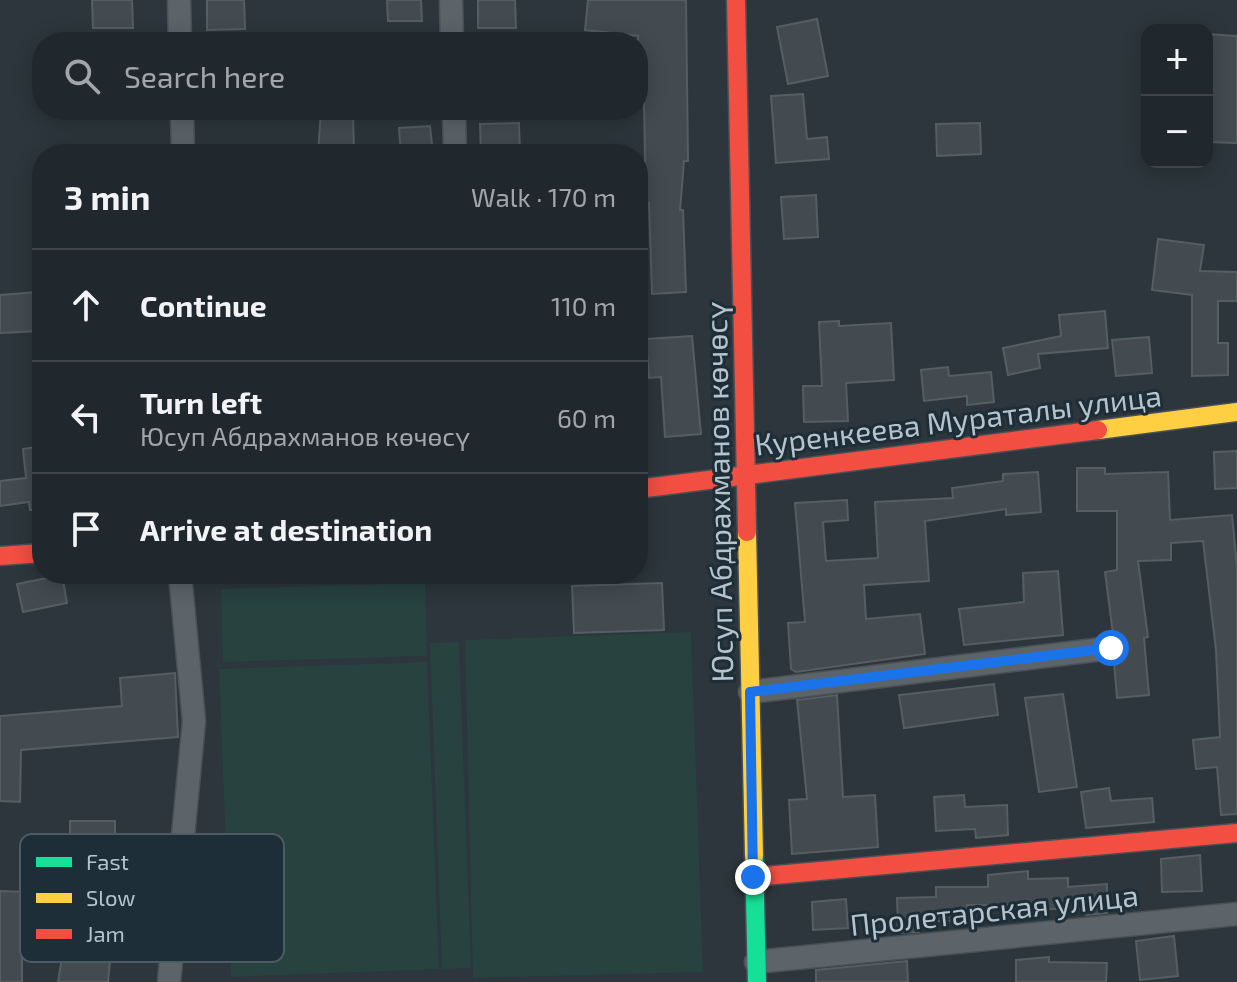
<!DOCTYPE html>
<meta charset="utf-8">
<style>
body{margin:0;font-family:"Exo 2",sans-serif;background:#2d3439;color:#f1f3f6}
.controls{position:absolute;right:24px;top:24px;display:grid;overflow:hidden;border-radius:16px;box-shadow:0 4px 20px #0003}
.controls button{width:72px;height:72px;display:grid;place-items:center;padding:0;border:0;border-bottom:2px solid #3e4449;background:#21282d;color:#f1f3f6;font:40px sans-serif}
.stop{position:absolute;width:24px;height:24px;margin:-18px;border:6px solid #1a73e8;border-radius:50%;background:#fff}
.stop.end{background:#1a73e8;border-color:#fff;box-shadow:0 2px 8px #0008}
.list{margin:0;padding:0;list-style:none}
h2{display:flex;justify-content:space-between;align-items:center;height:104px;margin:0;padding:0 32px;font-size:34px}
h2 small{font-size:26px;font-weight:400;color:#a2a6aa}
.list li{display:grid;grid-template-columns:52px 1fr auto;gap:24px;align-items:center;box-sizing:border-box;height:112px;padding:0 32px;border-top:2px solid #3e4449}
.list b{display:block;font-size:30px;white-space:nowrap}
.list p{margin:0;font-size:26px;white-space:nowrap;color:#a2a6aa}
.list em{font-size:26px;font-style:normal;color:#a2a6aa}
.icon{flex:none;width:44px;height:44px;fill:none;stroke:currentColor;stroke-width:2;stroke-linecap:round;stroke-linejoin:round}
.map{position:relative;flex:none;width:1237px;height:982px;overflow:hidden}
.search{position:absolute;background:#21282d;box-shadow:0 4px 20px #0003;left:32px;top:32px;width:616px;height:88px;display:flex;align-items:center;gap:20px;box-sizing:border-box;padding:0 28px;border-radius:32px;color:#a2a6aa;font-size:30px}
.panel{position:absolute;background:#21282d;box-shadow:0 4px 20px #0003;left:32px;top:144px;width:616px;height:440px;border-radius:32px}
.map>svg:first-child{display:block}
.green{fill:#284240}
.building{fill:#434b50;stroke:#545e63;stroke-width:2}
.lines{fill:none;stroke-linecap:round;stroke-linejoin:round}
.street-casing{stroke:#4a5156;stroke-width:25}
.fast-casing{stroke:#4a5156;stroke-width:21}
.slow-casing{stroke:#4a5156;stroke-width:21}
.jam-casing{stroke:#4a5156;stroke-width:21}
.street{stroke:#5c6469;stroke-width:22}
.fast{stroke:#16e098;stroke-width:18}
.slow{stroke:#ffcf43;stroke-width:18}
.jam{stroke:#f24e42;stroke-width:18}
.route{stroke:#1a73e8;stroke-width:10}
.labels{text-anchor:middle;dominant-baseline:central;stroke-width:6;stroke-linejoin:round;paint-order:stroke}
.street-label{font-size:30px;fill:#b6c3cc;stroke:#1e2e38}
.key{fill:#1e2e38;stroke:#4c5b64;stroke-width:2}
.key-label{font-size:22px;fill:#b6c3cc}
</style>
<div class="map">
<svg width="1237" height="982" viewBox="0 0 1237 982">
<rect width="100%" height="100%" fill="#2c363c"/>
<g class="green">
<path d="M425,583l2,73 -204,6 -2,-73z"/>
<path d="M691,632l12,340 -230,6 -8,-338z"/>
<path d="M459,642l12,326 -29,1 -12,-326z"/>
<path d="M427,662l12,307 -208,8 -12,-308z"/>
</g>
<g class="building">
<path d="M92,0h40l1,28h-40z"/>
<path d="M207,0h37l1,29 -38,1z"/>
<path d="M387,0h34l1,21h-34z"/>
<path d="M478,0h37l1,28h-38z"/>
<path d="M588,0h98l2,161h-4l-4,49h3l3,82 -34,2 -3,-91h-7l3,-43 -1,-60h-6v-64l-53,-6z"/>
<path d="M817,19l11,57 -40,8 -11,-57z"/>
<path d="M1207,34l30,2v107l-30,-1z"/>
<path d="M803,94l4,45 20,-2 2,22 -53,4 -5,-67z"/>
<path d="M321,110h32l1,44h-36z"/>
<path d="M519,123l1,30 -39,1 -1,-30z"/>
<path d="M980,123l1,31 -44,2 -1,-32z"/>
<path d="M430,126l3,28h-32l-2,-26z"/>
<path d="M816,195l2,42 -34,2 -3,-42z"/>
<path d="M1158,239l46,6 -4,26 37,1v29h-19v42h10v32l-36,1v-81l-40,-5z"/>
<path d="M37,292l3,39 -40,2v-38z"/>
<path d="M1105,311l3,37 -70,6 2,14 -32,7 -5,-27 58,-12 -2,-21z"/>
<path d="M839,321v5l52,-3 3,57 -48,3 2,38 -44,1 -1,-36h19l-3,-64z"/>
<path d="M692,336l9,98 -36,3 -4,-60 -12,1 -3,-39z"/>
<path d="M1149,337l3,36 -36,3 -4,-36z"/>
<path d="M948,367l1,9 42,-4 3,30 -27,3v-9l-43,5 -3,-31z"/>
<path d="M42,446v64h-12l-1,-8 -29,4v-25l26,-3 -3,-29z"/>
<path d="M1237,451v37l-22,1 -1,-37z"/>
<path d="M1077,468h28v6l63,-2 2,48 62,-5 5,52v247l-16,1 -4,-48 -21,2 -3,-29 27,-3 -4,-87 -13,-109 -32,2v17l-33,1 10,76 -4,1 5,57 -32,3 -3,-36 9,-8 2,-7 -3,-8 -9,-5 -8,-62 12,-2v-59h-40z"/>
<path d="M1038,472l3,40 -35,3v-6l-81,12 4,60 -65,4 2,34 54,-5 5,40 -129,18 -5,-3 -3,-46 17,-1 -10,-119 52,-3 1,20 -25,2 3,39 52,-3 -3,-56 78,-4 -1,-10 51,-7v-7z"/>
<path d="M1058,571l5,64 -99,10 -5,-36 65,-7 -1,-29z"/>
<path d="M62,575l5,28 -44,9 -6,-28z"/>
<path d="M662,583l2,47 -90,3 -2,-47z"/>
<path d="M175,673l3,64 -157,13 -1,52 -20,-1v-85l122,-10 -2,-28z"/>
<path d="M994,684l4,31 -94,13 -5,-33z"/>
<path d="M1063,694l14,93 -38,5 -14,-94z"/>
<path d="M837,695l6,102 32,-2 3,52 -86,7 -3,-54 18,-1 -10,-99z"/>
<path d="M1109,788l2,13 41,-3 2,24 -68,6 -5,-36z"/>
<path d="M964,795l1,12 42,-2 1,30 -32,3 -1,-9 -39,2 -2,-34z"/>
<rect x="70" y="821" width="45" height="53"/>
<path d="M1200,855l2,36 -40,1 -1,-33z"/>
<path d="M1028,871v8l40,-1v9l39,-3v29l-21,2v-6h-41v-4h-78v16h-49l1,11 -21,1 -1,-35 39,-1v-10h52v-12z"/>
<path d="M0,891l29,1 -1,45h-6v45h-22z"/>
<path d="M846,899l2,29 -35,2 -1,-28z"/>
<path d="M70,908l45,2 -7,72h-50z"/>
<path d="M1174,936l4,40 -38,4 -4,-39z"/>
<path d="M1049,957v5l58,1 -1,19h-90v-22z"/>
<path d="M907,961l1,21h-92v-12z"/>
</g>
<g class="lines">
<defs>
<g id="street">
<path d="M179,0l1,42"/>
<path d="M451,0l1,42"/>
<path d="M182,110l1,44"/>
<path d="M454,110l1,44"/>
<path d="M750,692l361,-44"/>
<path d="M756,962l481,-48"/>
<path d="M169,982l25,-261 -14,-147"/>
</g>
<path id="fast" d="M754,855l3,127"/>
<g id="slow">
<path d="M1098,430l139,-18"/>
<path d="M747,532l7,323"/>
</g>
<g id="jam">
<path d="M736,0l11,532"/>
<path d="M638,489l460,-59"/>
<path d="M0,556l42,-3"/>
<path d="M753,877l484,-44"/>
</g>
</defs>
<use href="#street" class="street-casing"/>
<use href="#fast" class="fast-casing"/>
<use href="#slow" class="slow-casing"/>
<use href="#jam" class="jam-casing"/>
<use href="#street" class="street"/>
<use href="#fast" class="fast"/>
<use href="#slow" class="slow"/>
<use href="#jam" class="jam"/>
</g>
<g class="lines">
<path class="route" d="M753,877l-3,-185 361,-44"/>
</g>
<g class="labels">
<g class="street-label">
<text transform="translate(958 419) rotate(-7)">Куренкеева Мураталы улица</text>
<text transform="translate(718 492) rotate(-91)">Юсуп Абдрахманов көчөсү</text>
<text transform="translate(994 909) rotate(-6)">Пролетарская улица</text>
</g>
</g>
<rect x="20" y="834" width="264" height="128" rx="12" class="key"/>
<rect x="36" y="857" width="36" height="10" fill="#16e098"/>
<rect x="36" y="893" width="36" height="10" fill="#ffcf43"/>
<rect x="36" y="929" width="36" height="10" fill="#f24e42"/>
<g class="key-label">
<text x="86" y="870">Fast</text>
<text x="86" y="906">Slow</text>
<text x="86" y="942">Jam</text>
</g>
</svg>
<div class="controls">
<button>+</button>
<button>−</button>
</div>
<div class="stop" style="left:1111px;top:648px"></div>
<div class="stop end" style="left:753px;top:877px"></div>
<div class="search"><svg class="icon" aria-label="search" viewBox="0 0 24 24"><circle cx="10" cy="10" r="6"/><path d="M15 15l6 6"/></svg>Search here</div>
<section class="panel">
<h2>3 min<small>Walk · 170 m</small></h2>
<ul class="list">
<li><svg class="icon" aria-label="ahead" viewBox="0 0 24 24"><path d="M12 20V5M6 11l6-6 6 6"/></svg><div><b>Continue</b></div><em>110 m</em></li>
<li><svg class="icon" aria-label="left" viewBox="0 0 24 24"><path d="M17 20v-9H6M10 6l-5 5 5 5"/></svg><div><b>Turn left</b><p>Юсуп Абдрахманов көчөсү</p></div><em>60 m</em></li>
<li><svg class="icon" aria-label="arrive" viewBox="0 0 24 24"><path d="M6 21V4h12l-3 4 3 4H6"/></svg><div><b>Arrive at destination</b></div></li>
</ul>
</section>
</div>
